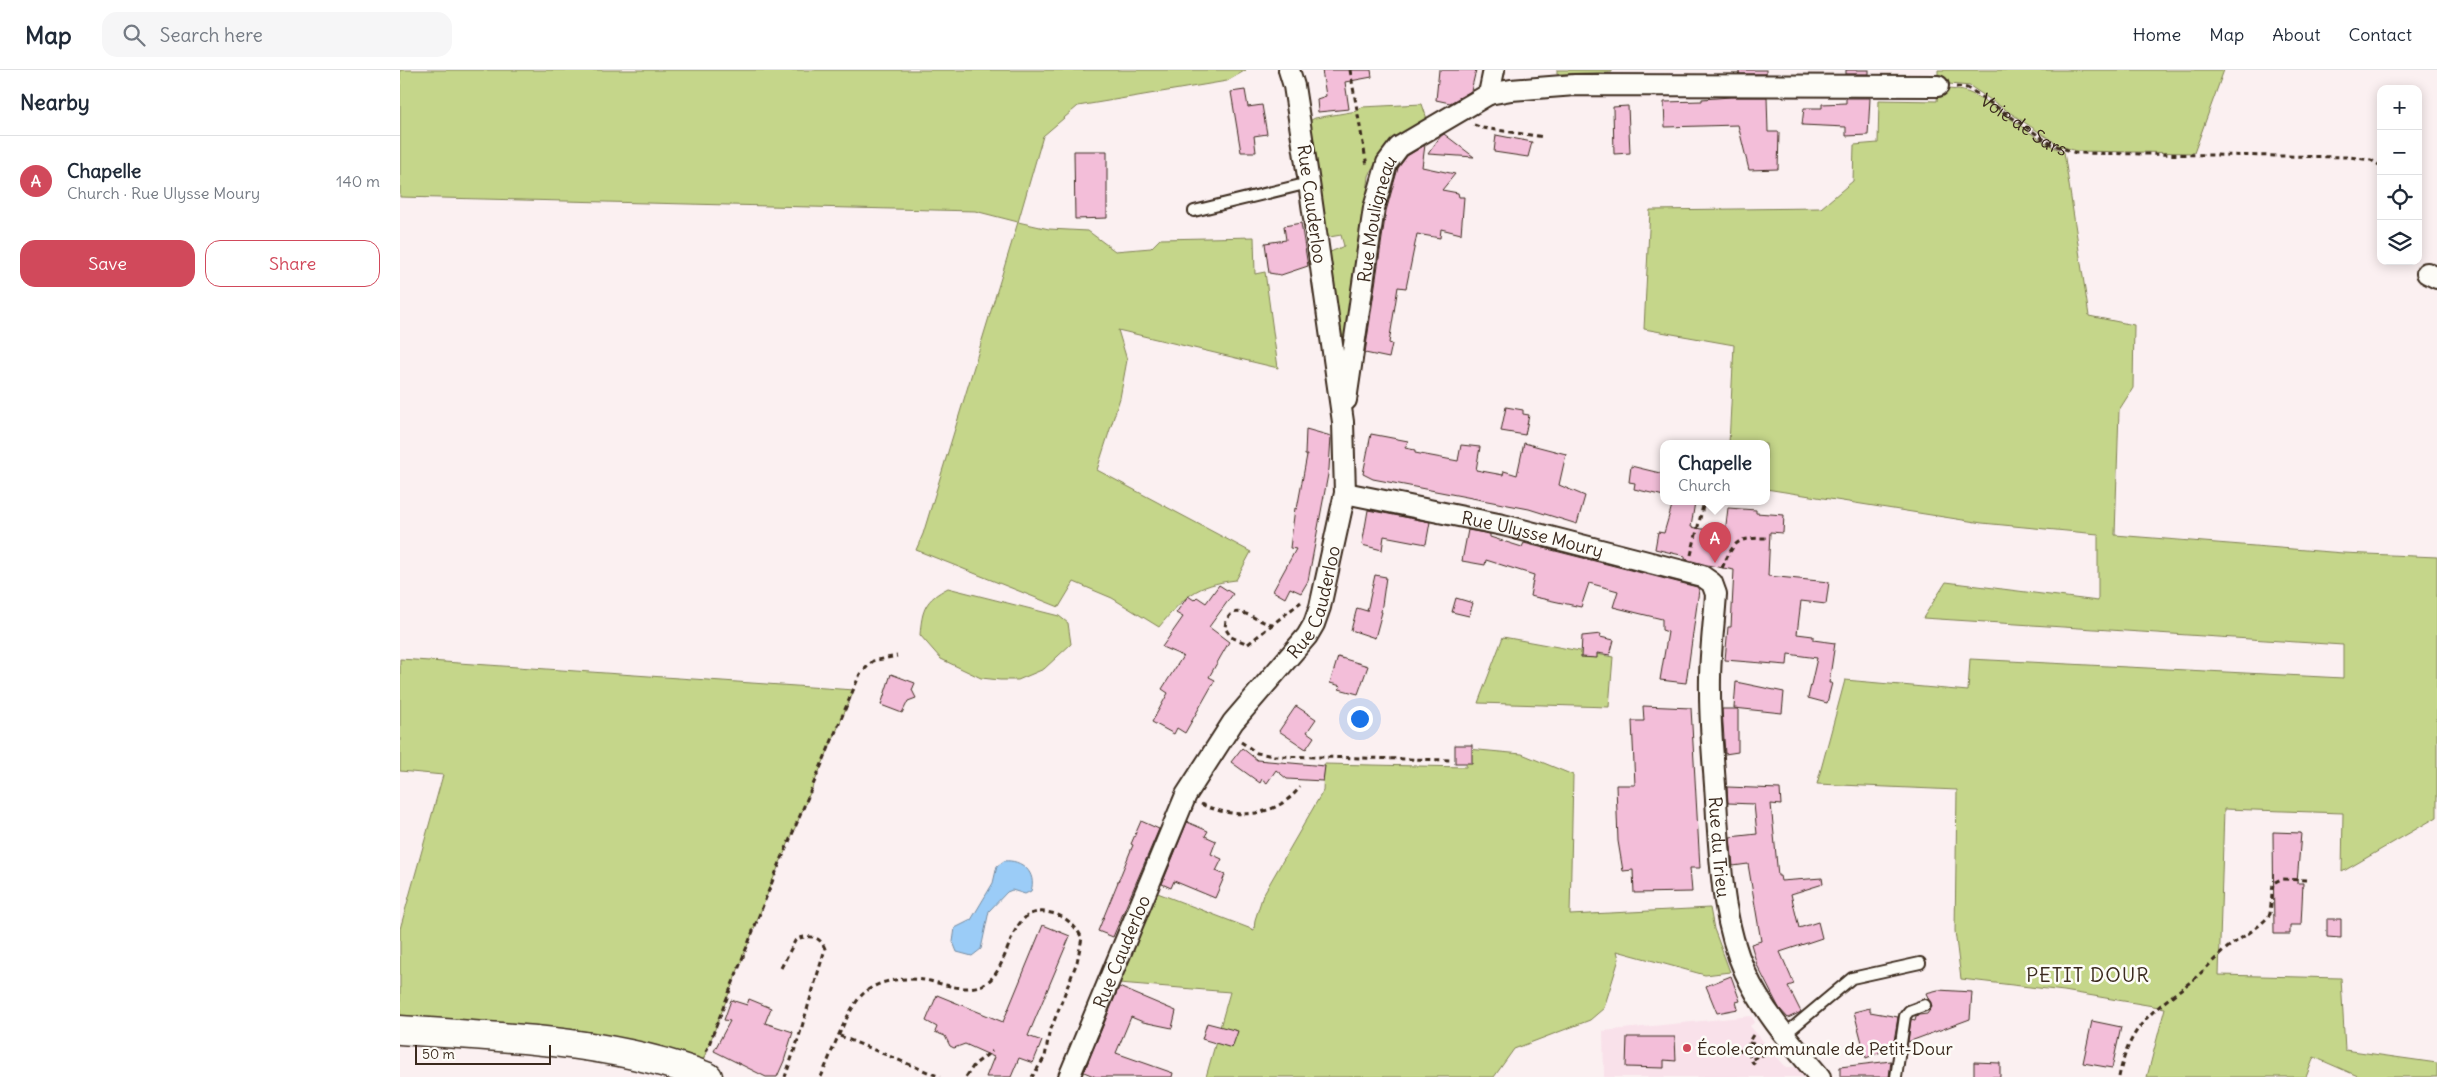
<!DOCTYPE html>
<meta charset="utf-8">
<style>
body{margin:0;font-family:Delius,sans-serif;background:#f6f6f7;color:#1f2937}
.controls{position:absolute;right:15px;top:15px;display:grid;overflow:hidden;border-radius:10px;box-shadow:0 2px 12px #0003}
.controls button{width:45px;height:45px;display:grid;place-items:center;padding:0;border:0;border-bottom:1px solid #e0e1e3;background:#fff;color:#1f2937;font:25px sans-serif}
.scale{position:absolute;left:15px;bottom:12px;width:136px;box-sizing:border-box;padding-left:5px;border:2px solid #3b2a1e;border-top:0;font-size:14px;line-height:18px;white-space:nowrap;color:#3b2a1e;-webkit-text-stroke:4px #fdfcf7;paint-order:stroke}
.you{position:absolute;left:959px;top:648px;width:18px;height:18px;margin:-12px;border:4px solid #fff;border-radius:50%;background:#1a73e8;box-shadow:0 0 0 8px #1a73e833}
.badge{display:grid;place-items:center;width:32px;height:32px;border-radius:50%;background:#d1495b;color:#fff;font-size:16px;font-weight:700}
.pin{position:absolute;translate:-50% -41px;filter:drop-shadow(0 1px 2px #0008)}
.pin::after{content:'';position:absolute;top:26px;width:18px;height:15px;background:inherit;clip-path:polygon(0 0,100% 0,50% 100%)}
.popup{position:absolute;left:1260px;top:370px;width:110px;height:65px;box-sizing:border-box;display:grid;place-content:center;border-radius:10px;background:#fff;filter:drop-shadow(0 1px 4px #0005);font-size:16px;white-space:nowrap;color:#747a83}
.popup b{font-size:19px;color:#1f2937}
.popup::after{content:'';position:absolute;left:50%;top:100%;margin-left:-10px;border:10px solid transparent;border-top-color:#fff}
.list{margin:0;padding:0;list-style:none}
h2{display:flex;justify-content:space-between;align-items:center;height:65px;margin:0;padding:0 20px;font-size:21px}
h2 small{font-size:16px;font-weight:400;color:#747a83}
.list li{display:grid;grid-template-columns:32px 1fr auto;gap:15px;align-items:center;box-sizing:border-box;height:90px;padding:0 20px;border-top:1px solid #e0e1e3}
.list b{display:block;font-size:19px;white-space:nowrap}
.list p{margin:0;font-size:16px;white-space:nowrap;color:#747a83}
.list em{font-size:16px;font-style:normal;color:#747a83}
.actions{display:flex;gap:10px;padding:15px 20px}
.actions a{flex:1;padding:11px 0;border:1px solid #d1495b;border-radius:15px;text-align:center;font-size:18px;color:#d1495b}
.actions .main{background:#d1495b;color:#fff}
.icon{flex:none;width:28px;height:28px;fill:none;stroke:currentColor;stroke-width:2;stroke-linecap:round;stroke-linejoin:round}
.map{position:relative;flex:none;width:2037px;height:1007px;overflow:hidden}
header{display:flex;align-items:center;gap:30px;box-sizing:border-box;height:70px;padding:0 25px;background:#fff;border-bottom:1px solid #e0e1e3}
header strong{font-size:24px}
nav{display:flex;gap:28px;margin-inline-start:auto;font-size:18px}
.search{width:350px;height:45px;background:#f6f6f7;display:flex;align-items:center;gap:12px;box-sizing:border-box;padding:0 18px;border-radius:15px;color:#747a83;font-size:19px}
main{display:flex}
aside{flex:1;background:#fff}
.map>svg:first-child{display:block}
.built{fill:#f9e1ea}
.green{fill:#c5d68a;stroke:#808054}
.water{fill:#9bccf7;stroke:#758ba0}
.building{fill:#f3bed9;stroke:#3b2a1e}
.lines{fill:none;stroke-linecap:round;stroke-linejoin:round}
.lane-casing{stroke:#3b2a1e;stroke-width:14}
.street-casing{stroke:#3b2a1e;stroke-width:24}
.secondary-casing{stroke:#3b2a1e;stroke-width:31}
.path{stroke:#3b2a1e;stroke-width:3;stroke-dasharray:5 4;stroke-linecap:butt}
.lane{stroke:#fdfcf7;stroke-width:10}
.street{stroke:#fdfcf7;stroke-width:20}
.secondary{stroke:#fdfcf7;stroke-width:28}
.poi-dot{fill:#d1495b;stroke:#fdfcf7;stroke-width:2}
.labels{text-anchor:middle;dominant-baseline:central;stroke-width:5;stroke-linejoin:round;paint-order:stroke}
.street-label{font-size:18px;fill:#3b2a1e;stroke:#fdfcf7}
.poi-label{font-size:18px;fill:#3b2a1e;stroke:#fdfcf7;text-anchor:start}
.quarter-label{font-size:20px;letter-spacing:1px;fill:#3b2a1e;stroke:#fdfcf7}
</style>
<header>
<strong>Map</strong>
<div class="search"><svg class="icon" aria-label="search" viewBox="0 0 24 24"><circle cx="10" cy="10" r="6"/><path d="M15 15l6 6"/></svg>Search here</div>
<nav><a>Home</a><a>Map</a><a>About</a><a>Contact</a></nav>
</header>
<main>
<aside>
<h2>Nearby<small></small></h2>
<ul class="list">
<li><span class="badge">A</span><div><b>Chapelle</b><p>Church · Rue Ulysse Moury</p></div><em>140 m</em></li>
</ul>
<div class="actions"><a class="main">Save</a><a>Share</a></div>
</aside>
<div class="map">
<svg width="2037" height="1007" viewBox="0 0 2037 1007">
<rect width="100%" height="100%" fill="#fbf0f1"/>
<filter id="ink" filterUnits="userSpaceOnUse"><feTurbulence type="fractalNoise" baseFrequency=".02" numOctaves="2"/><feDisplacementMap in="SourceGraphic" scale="10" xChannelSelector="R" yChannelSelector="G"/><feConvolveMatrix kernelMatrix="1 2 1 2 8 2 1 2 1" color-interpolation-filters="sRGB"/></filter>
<g filter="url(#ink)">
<path class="built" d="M1351,946l4,6 -5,4 36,41h13l8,10h-203l-1,-46z"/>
<g class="green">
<path d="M0,0h846l-19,11 -149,25 -35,30 -25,86 31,7 39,2 27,20 36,-3 9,-9 94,-2 1,37 10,-2 13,96 -160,-38 9,30 -7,38 -23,72 154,82 -15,28c-41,5 -52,17 -77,47l-47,-29 -38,-16 -15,25 -143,-57 7,-16 95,-312 -43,-11 -575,-14z"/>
<path d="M1157,0h55v2l-55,2z"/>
<path d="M1538,0h286l-30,83 -117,-2 -17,-5 -90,-60 -32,-3z"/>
<path d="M1538,19c11,0 23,0 34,5 32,15 58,44 92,58l25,164 45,9 -1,63 -14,22 -4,125 228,18 94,4v260l-95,55 1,-59 -119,-4 -5,166 122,3 4,72 92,13v14h-77l-46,-20 -8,20h-159l18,-69 -101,-17 -103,-12 -6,-48 2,-141 -140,-6 28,-104 123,11 2,-32 373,19v-33l-420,-27 23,-36 152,19v-67l-116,-11 -216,-34v-45h-37l5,-99 -90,-16 6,-119 171,-2 32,-27 1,-36 24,-2 1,-43 58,1z"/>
<path d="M1022,34l6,18c-26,16 -47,25 -59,54l-20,163 -2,4 -5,-1 -3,-4 -13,-84 18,-8 -3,-11 -17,3 -15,-117 6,-3 42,-7 5,-4z"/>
<path d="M548,518l111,28 9,7 3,21 -27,25 -26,11h-18l-19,-2 -40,-19 -21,-24c2,-26 5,-35 28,-47z"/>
<path d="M1103,567l110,20 -4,50 -131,-4z"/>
<path d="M0,589l454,31 -80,187 -76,196 -298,-43v-101l43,-154 -43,-4z"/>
<path d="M1068,679l54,5 51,21 -3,140 140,-7 4,21 16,43 -25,3 -88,-24 2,8 -15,49 -14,12 -76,29 -20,28h-288l24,-85 -111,-9 36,-91 99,38 1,-10 8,-25 60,-104 1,-27 142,3z"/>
</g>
<path class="water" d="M604,791c18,-2 33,12 27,30l-6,3 -13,-4 -5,2 -18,19 -8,38 -9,7 -15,-4 -4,-10 2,-14 16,-8 22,-37 4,-17z"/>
<g class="building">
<path d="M922,0h49l1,7 -27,5 4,27 -31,3 -1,-13 9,-3z"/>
<path d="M1039,0h37l-5,21 -21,12 -14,-3z"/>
<rect x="1339" y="0" width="27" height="4"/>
<rect x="1446" y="0" width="23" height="4"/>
<path d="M845,20l3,17 14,-2 5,29 -13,2 2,16h-15l-10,-60z"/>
<path d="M1331,27h36l1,35h11l-1,37 -29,1 -11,-45 -73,2 -1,-25 38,-1v-2z"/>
<path d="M1446,28h24l-2,37 -22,1v-9l-44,-2 2,-17h18v-4l24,-1z"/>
<path d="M1228,36l2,47 -16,1 -1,-47z"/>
<path d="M1044,64l30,23 -46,-3 12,-17z"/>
<path d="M1096,65l36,7 -4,15 -34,-5z"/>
<path d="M1025,75l-3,22 33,7 -13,16 16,3 1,4h5l-3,37 -20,-5 -1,9 -23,-4 -11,54 -8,-1 -9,56 3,1 -3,14 -24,-5 21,-142 12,-43 9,-12z"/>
<path d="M674,81h33v67l-32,1z"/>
<path d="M901,153l7,43 -27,9 -12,-2 -4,-30 21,-3 -2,-14z"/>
<path d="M1106,337l17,3v4l6,1 -4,20 -24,-4z"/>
<path d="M906,359l25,7 -2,33 -21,112 -7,12 -11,-5 -5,10 -12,-7 23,-42 -6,-1 5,-40 2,1 10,-54h-2z"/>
<path d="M971,364l37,7 -3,7 10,2v3l43,8 3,-16 19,2 -4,23 27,5 1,-4 13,4 7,-32 42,11 -7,31 26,11 -8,28 -48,-15 -156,-30 -10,-5z"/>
<path d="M1231,396l33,8v22l-30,-7 1,-6 -6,-1z"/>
<path d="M1273,432h22l-4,25 34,6 3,-25 28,2v3l28,2 -1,18 -13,-1 -2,44 61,6 -3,22 -25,-3 -4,33 16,2v4l22,3 -6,40h3l-5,20 -19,-5 9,-40 -29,-4 -1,11 -62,-5 3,-33h3l3,-57 -27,-5 -22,-6v-3l-30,-7 3,-17 6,1z"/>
<path d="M968,440l62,12 -4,22 -42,-8 -2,14 -20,-5z"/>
<path d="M1068,460l22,4v3l32,10 2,-4 173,44 2,3 -13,93 -26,-3 8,-48 -6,-2v-11l-49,-12 5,-16 -29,-8 -8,24 -51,-11 4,-21 -48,-15 -1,5 -23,-4z"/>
<path d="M975,505l11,2 -5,35h1l-7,26 -24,-8 6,-22 10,3z"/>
<path d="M819,515l14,9 -24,33 20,15 -20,35 6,3 -30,53 -8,-5 -3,6 -22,-12 16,-29 -6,-4 21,-33 -21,-9 21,-30 -7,-4 12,-17 6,4 3,-3 9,6z"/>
<path d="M1056,528l17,5 -4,13 -17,-4z"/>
<path d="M1201,564l-1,3 14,3 -4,15 -13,-2v5l-16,-1 1,-21z"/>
<path d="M938,587l30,9 -10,28 -19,-5 2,-3 -11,-3z"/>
<path d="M491,604l24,9 -3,7 4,8 -8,3 -6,12 -21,-8z"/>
<path d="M1336,612l48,10 -2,21 -48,-5z"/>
<path d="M896,636l20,13 -9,13 7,5 -8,12 -27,-18z"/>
<path d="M1243,636l48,2 9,160h-10l2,24 -58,1 -1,-23 -10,1 -5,-30 -2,-56h19l-3,-64h12z"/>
<path d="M1322,639h16v43l-13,2z"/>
<rect x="1055" y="675" width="17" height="18"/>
<path d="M842,678l15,12 68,6 -2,15 -36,-2 -11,-9 -9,13 -5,-4 -2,4 -29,-21z"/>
<path d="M1327,717l53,2 1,16 -10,-1 7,72h2l1,5 41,-3 1,6 -32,10 8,34 19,-6 4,16 -42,14 14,32 -6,2 13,26 -13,6 -9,-10 -22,-43 -6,-21 10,-3 -13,-77 -15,2 -3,-29 27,-3 -3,-30 -26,-1z"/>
<path d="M741,751l18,8 -46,108 -15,-6 35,-86 -2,-1z"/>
<path d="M787,752l21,9 -3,5 11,5 -5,13 11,5 -6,12 9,4 -10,23 -41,-17 -3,7 -9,-4z"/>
<path d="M1873,762l28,1 -4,50h6l-2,42h-11v9h-16z"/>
<path d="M1927,849h14v19l-14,-1z"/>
<path d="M643,855l27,11 -42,100 14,5 -9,22 -14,-5 -8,19h-25l8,-20 -29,-13 -11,4 -4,-2 -5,-10 -10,-4 2,-5 -11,-6 11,-26 66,27z"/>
<path d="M1331,906l9,25 -4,1 2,7 -21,4 -11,-27z"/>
<path d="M719,917l57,24 -4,17 -29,-6 -12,-5 -15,36 57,20 -1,4h-76l-12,-5z"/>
<path d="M1538,920l34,2 -2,27 -62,23 3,-23 4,1 1,-4 3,-1 8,-1 5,-7 -6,-14z"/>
<path d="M349,929l22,9 -6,15 28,9 -9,29 -7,16h-11l-52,-26 16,-30 -6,-1 7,-20 16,5z"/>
<path d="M1470,938v4l28,5 -5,30 -27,11 -12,-46z"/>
<path d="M1692,951l29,6 -9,41 -29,-5z"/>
<path d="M807,953l31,8 -6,17 -30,-9z"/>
<path d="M1227,967h48l1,24 -12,-1v8l-38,-1z"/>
<path d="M1491,991l-2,16h-49v-10z"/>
<path d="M1574,992l26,1v14h-26z"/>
</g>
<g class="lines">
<defs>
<g id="lane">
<path d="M794,141l115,-28"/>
<path d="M1384,965l68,-57 68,-15"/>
<path d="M1496,1007l9,-61 4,-5 16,-6"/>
</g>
<g id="street">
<path d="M1089,24l22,-4 64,-5 363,1"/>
<path d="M2027,203l10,5"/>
<path id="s2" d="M946,330l28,-192 13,-45 12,-16 90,-53 5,-24"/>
<path id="s3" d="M945,423l158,32 199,51 10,7 4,11c-2,32 -7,65 -6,98 0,42 5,83 7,125 4,53 6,106 28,155 18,40 47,72 75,105"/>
<path id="s4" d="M669,1007l117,-282 47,-73 74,-86 7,-12 6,-17 25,-114 -2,-71 -34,-239 -15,-97 -5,-16"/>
</g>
<path id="secondary" d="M0,960c100,7 213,10 308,47"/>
</defs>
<use href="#lane" class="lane-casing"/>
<use href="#street" class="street-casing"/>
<use href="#secondary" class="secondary-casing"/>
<g class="path">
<path d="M950,0l17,96"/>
<path id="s1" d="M1556,17l11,1 9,5 75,51 25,9 273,4 22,3 10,6"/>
<path d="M1074,55l9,3 61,9"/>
<path d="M1291,485l13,-53"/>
<path d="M1322,498c13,-28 14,-30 45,-30"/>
<path d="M873,554l-25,20 -17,-7 -6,-9 1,-8 6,-7c15,-4 25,10 41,11l28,-22"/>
<path d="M841,672l16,11 17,3 177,4"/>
<path d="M801,734c34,16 75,14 99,-17"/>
<path d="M381,898l15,-29c13,-4 24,-4 29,10l-27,91 -13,37"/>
<path d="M1353,965c-7,10 -6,21 2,30"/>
<path d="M440,966l100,41"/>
<path d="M1349,973l18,4 1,6 -18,7"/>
<path d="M1303,980l70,1"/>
<path d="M306,982l68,-175 86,-203 13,-13 24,-5"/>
<path d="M421,1007c10,-22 26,-69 43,-84 17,-15 45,-16 66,-12 17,4 34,11 52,4 32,-13 22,-83 69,-72 14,3 24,12 31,25l-5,24 -28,72 -4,23 -13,20"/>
<path d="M566,1007l8,-12 18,-14"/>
<path d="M1719,1007c11,-54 34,-66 74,-97 12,-10 22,-22 34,-32 13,-10 29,-18 40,-30l3,-4 3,-31 8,-4 25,1"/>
</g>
<use href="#lane" class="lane"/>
<use href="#street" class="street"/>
<use href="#secondary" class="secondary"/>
</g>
</g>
<circle class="poi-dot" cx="1287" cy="978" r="5"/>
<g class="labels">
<g class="street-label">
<text stroke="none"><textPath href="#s1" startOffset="79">Voie de Sars</textPath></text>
<text transform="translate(912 134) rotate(82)">Rue Cauderloo</text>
<text stroke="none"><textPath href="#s2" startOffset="184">Rue Mouligneau</textPath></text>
<text stroke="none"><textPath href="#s3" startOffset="192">Rue Ulysse Moury</textPath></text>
<text stroke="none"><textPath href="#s4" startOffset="540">Rue Cauderloo</textPath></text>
<text stroke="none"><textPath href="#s3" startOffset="644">Rue du Trieu</textPath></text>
<text stroke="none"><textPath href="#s4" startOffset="136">Rue Cauderloo</textPath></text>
</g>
<g class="poi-label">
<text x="1297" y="978">École communale de Petit-Dour</text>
</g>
<g class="quarter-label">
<text x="1688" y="904">PETIT DOUR</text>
</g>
</g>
</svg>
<div class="controls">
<button>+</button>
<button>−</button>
<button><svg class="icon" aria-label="locate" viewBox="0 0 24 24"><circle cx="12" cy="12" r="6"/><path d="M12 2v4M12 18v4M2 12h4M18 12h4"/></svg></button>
<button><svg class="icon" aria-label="layers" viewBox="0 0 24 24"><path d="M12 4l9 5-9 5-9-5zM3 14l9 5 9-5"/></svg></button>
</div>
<div class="scale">50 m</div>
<div class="you"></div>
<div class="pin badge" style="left:1315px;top:493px">A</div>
<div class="popup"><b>Chapelle</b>Church</div>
</div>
</main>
